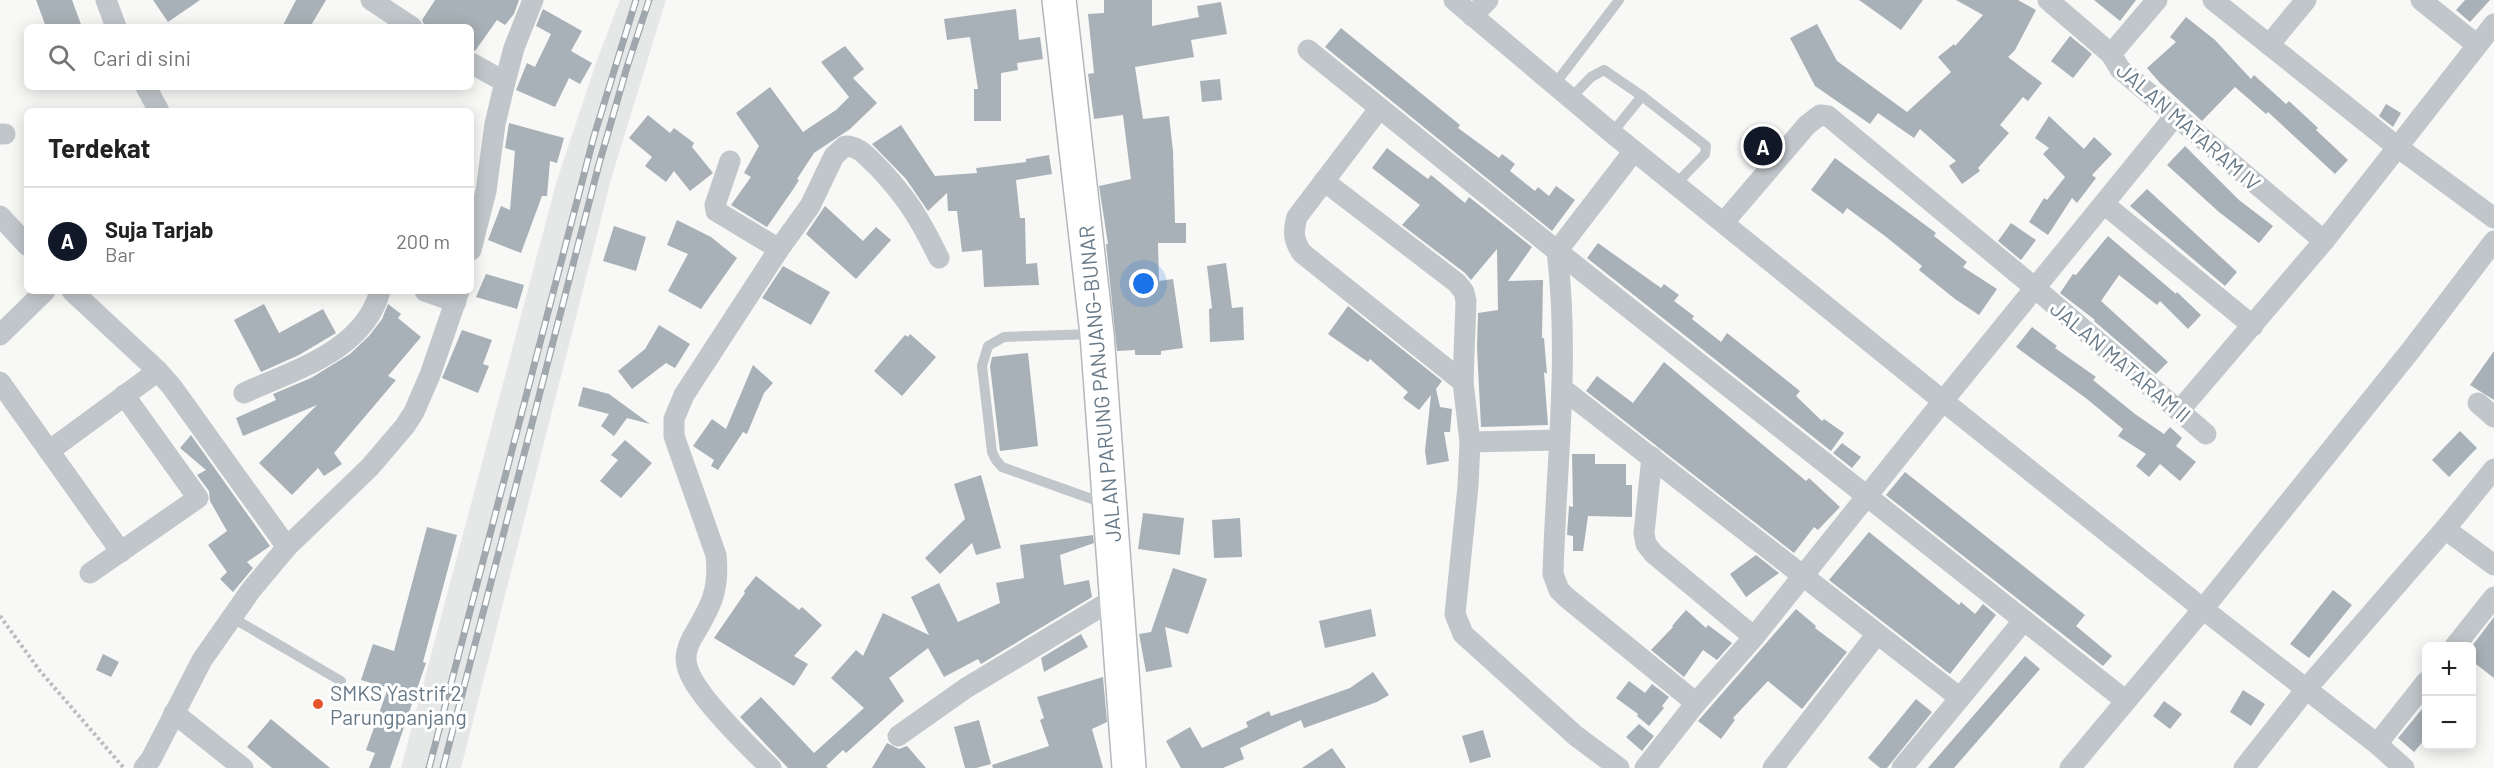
<!DOCTYPE html>
<html lang="id">
<meta charset="utf-8">
<style>
body{margin:0;font-family:Barlow,sans-serif;background:#f6f6f6;color:#222}
.controls{position:absolute;right:18px;bottom:18px;display:grid;overflow:hidden;border-radius:9px;box-shadow:0 3px 15px #0003}
.controls button{width:54px;height:54px;display:grid;place-items:center;padding:0;border:0;border-bottom:2px solid #e0e0e0;background:#fff;color:#222;font:30px sans-serif}
.you{position:absolute;left:1144px;top:284px;width:21px;height:21px;margin:-15px;border:4px solid #fff;border-radius:50%;background:#1a73e8;box-shadow:0 0 0 9px #1a73e833}
.badge{display:grid;place-items:center;width:39px;height:39px;border-radius:50%;background:#111827;color:#fff;font-size:20px;font-weight:700}
.pin{position:absolute;translate:-50% -50%;border:3px solid #fff;box-shadow:0 2px 6px #0006}
.list{margin:0;padding:0;list-style:none}
h2{display:flex;justify-content:space-between;align-items:center;height:78px;margin:0;padding:0 24px;font-size:26px}
h2 small{font-size:20px;font-weight:400;color:#767676}
.list li{display:grid;grid-template-columns:39px 1fr auto;gap:18px;align-items:center;box-sizing:border-box;height:108px;padding:0 24px;border-top:2px solid #e0e0e0}
.list b{display:block;font-size:22px;white-space:nowrap}
.list p{margin:0;font-size:20px;white-space:nowrap;color:#767676}
.list em{font-size:20px;font-style:normal;color:#767676}
.icon{flex:none;width:33px;height:33px;fill:none;stroke:currentColor;stroke-width:2;stroke-linecap:round;stroke-linejoin:round}
.map{position:relative;flex:none;width:2494px;height:768px;overflow:hidden}
.search{position:absolute;background:#fff;box-shadow:0 3px 15px #0003;left:24px;top:24px;width:450px;height:66px;display:flex;align-items:center;gap:15px;box-sizing:border-box;padding:0 21px;border-radius:9px;color:#767676;font-size:22px}
.panel{position:absolute;background:#fff;box-shadow:0 3px 15px #0003;left:24px;top:108px;width:450px;height:186px;border-radius:9px}
.map>svg:first-child{display:block}
.built{fill:#e6e7e7}
.building{fill:#a8b1b7}
.lines{fill:none;stroke-linecap:round;stroke-linejoin:round}
.primary-casing{stroke:#b3b8bc;stroke-width:36}
.path{stroke:#b9bdc0;stroke-width:4;stroke-dasharray:3 3;stroke-linecap:butt}
.lane{stroke:#c1c6ca;stroke-width:10}
.street{stroke:#c1c6ca;stroke-width:21}
.primary{stroke:#fff;stroke-width:33}
.rail-casing{stroke:#a0a8ae;stroke-width:7}
.rail{stroke:#fff;stroke-width:4.5;stroke-dasharray:14;stroke-linecap:butt}
.poi-dot{fill:#e65529;stroke:#fff;stroke-width:2}
.labels{text-anchor:middle;dominant-baseline:central;stroke-width:6;stroke-linejoin:round;paint-order:stroke}
.street-label{font-size:21px;fill:#677987;stroke:#fff}
.poi-label{font-size:21px;fill:#677987;stroke:#fff;text-anchor:start}
</style>
<div class="map">
<svg width="2494" height="768" viewBox="0 0 2494 768">
<rect width="100%" height="100%" fill="#f8f8f6"/>
<path class="built" d="M620,0h46l-54,176 -151,592h-60l156,-588 39,-117z"/>
<g class="building">
<path d="M36,0h36l10,27h-36z"/>
<path d="M153,0h47l-32,22z"/>
<path d="M296,0h30l-16,27h-28z"/>
<path d="M435,0h84l-5,14 -9,11 -8,-5 -22,31 -4,-1v-23h-46l-3,-7z"/>
<path d="M1104,0h48v26l47,-9 -2,-11 24,-4 6,32 -36,6 3,17 -59,10 8,52 26,-3 4,35 2,72h11v20h-28l1,38 14,-2 10,69 -22,3v4h-26v-5l-18,1 -11,-107h2l-9,-58 32,-7 -8,-64 -29,4 -6,-45 6,-1 -6,-59 16,-1z"/>
<path d="M1859,0h64l-22,30z"/>
<path d="M1956,0h62l18,10 -21,40 -7,7 34,26 -14,18 -5,-4 -23,28 9,8 -31,35 2,3 -18,13 -13,-18 7,-5 -36,-32 -6,9 -36,-25 -8,11 -55,-38 -25,-48 27,-14 20,37 70,51 44,-40 -13,-15 16,-13 1,2 28,-31z"/>
<path d="M2094,0h42l-16,21z"/>
<path d="M2465,0h25l-20,22 -14,-12z"/>
<path d="M543,9l39,22 -11,20 21,12 -12,21 -11,-6 -14,29 -39,-17 11,-27 8,4 16,-33 -15,-8z"/>
<path d="M1016,9l3,31 21,-3 3,22 -26,4 1,7 -17,3v48h-27v-32h4l-8,-52 -23,3 -3,-21z"/>
<path d="M2186,17l29,23 36,39 3,-4 32,29 3,-3 29,27 -2,2 32,30 -13,14 -67,-62 -2,2 -31,-27 -33,34 -42,-38 -13,-15 29,-26 -6,-5z"/>
<path d="M1341,28l119,97 -2,3 41,30 3,-4 13,10 -5,7 25,20 3,-4 11,9 7,-10 19,14 -23,31 -227,-184z"/>
<path d="M2070,36l22,18 -19,24 -22,-17z"/>
<path d="M845,46l19,23 -11,9 24,25 -27,26 -36,24 -17,26 2,1 -5,8 -27,39 -36,-22 20,-28 -7,-4 15,-27 -23,-33 34,-26 33,45 33,-22 13,-13 -28,-35z"/>
<path d="M1220,79l2,21 -20,2 -2,-21z"/>
<path d="M2386,104l15,9 -8,14 -14,-11z"/>
<path d="M648,115l22,18 4,-5 20,15 -2,4 21,26 -23,18 -16,-20 -8,11 -21,-16 7,-9 -23,-19z"/>
<path d="M2049,116l35,33 10,-12 18,17 -20,21 4,3 -19,25 -5,-5 -24,37 -19,-13 15,-24 3,2 18,-23 -22,-23 6,-6 -14,-10z"/>
<path d="M509,123l55,15 -7,25 -7,-2 -3,35h-5l-21,57 -33,-13 13,-34 9,4 5,-59 -10,-3z"/>
<path d="M901,125l34,51 42,-3 -1,-5 50,-6v-3l23,-4 3,19 -36,6 4,38h5l1,46 11,-1 2,22 -55,2 -2,-37 -20,2 -5,-41h-9l-1,-18 -19,18 -22,-32 -34,-35z"/>
<path d="M2185,146l54,54 34,26 -14,17 -40,-31 -52,-47z"/>
<path d="M1387,148l41,31 3,-4 34,28 4,-6 63,50 -24,34 35,-1 -1,58h2l3,36 -3,-2 4,53 -67,2 -4,-79 1,-35 20,-3 -1,-61 -26,31 -6,-7 -63,-48 18,-20 -48,-37z"/>
<path d="M1835,158l101,75 -2,3 33,26 -4,5 34,22 -18,26 -24,-16 -36,-29 3,-4 -37,-30 -38,-28 -4,6 -32,-24z"/>
<path d="M2147,189l90,83 -12,14 -95,-80z"/>
<path d="M825,206l38,35 13,-14 15,13 -35,39 -50,-45z"/>
<path d="M677,220l34,17 26,21 -36,51 -33,-18 20,-37 -21,-9z"/>
<path d="M2011,223l25,17 -15,20 -23,-19z"/>
<path d="M614,226l32,11 -10,34 -33,-10z"/>
<path d="M2108,236l68,58 1,-2 24,23 -13,14 -28,-28 -3,4 -38,-30 -18,26 67,61 -12,12 -62,-53 1,-1 -35,-27 13,-19 3,1z"/>
<path d="M1598,243l63,45 3,-4 15,11 -5,6 20,15 -2,3 29,23 6,-9 73,58 -4,5 26,25 2,-2 20,14 -13,18 -244,-193z"/>
<path d="M1226,263l6,45 11,-1 1,33 -34,2 -1,-33 3,-1 -5,-42z"/>
<path d="M783,266l47,26 -19,33 -49,-27z"/>
<path d="M486,274l38,11 -7,24 -41,-12z"/>
<path d="M264,304l15,29 44,-24 13,24 -37,22 -38,17 -27,-52z"/>
<path d="M388,304l13,10 -3,4 23,19 -33,39 8,4 -62,73 8,11 -18,12 -6,-8 -26,27 -33,-32 58,-58 -74,31 -7,-18 40,-18 -3,-6 38,-16 39,-24 19,-18 13,-17z"/>
<path d="M1348,306l94,75 -6,8 4,18 12,2 -2,23h-6l5,29 -22,4 -2,-14 6,-56 -12,15 -16,-12 5,-6 -38,-33 -2,3 -40,-28z"/>
<path d="M659,325l31,19 -15,24 -9,-5 -34,26 -14,-18 27,-22z"/>
<path d="M2032,327l25,19 -2,2 41,29 -3,3 42,34 29,20 6,-7 12,11 -6,8 20,16 -16,19 -20,-17 -11,13 -13,-11 10,-12 -28,-18 5,-7 -36,-30 -71,-52z"/>
<path d="M462,330l30,10 -9,24 6,2 -11,27 -36,-15z"/>
<path d="M910,334l26,23 -34,39 -28,-25 31,-36 3,2z"/>
<path d="M2494,351v49l-24,-15z"/>
<path d="M1028,353l10,93 -38,5 -10,-85 2,-9z"/>
<path d="M1664,362l142,119 3,-3 31,29 -22,23 -4,-3 -20,26 -208,-162 11,-15 36,27z"/>
<path d="M753,365l20,18 -9,10 -17,41 -4,-2 -25,38 -7,-4 3,-6 -21,-14 19,-27 14,10z"/>
<path d="M583,387l26,7 41,30 -23,-6 -13,18 -13,-10 8,-12 -31,-8z"/>
<path d="M2460,431l17,17 -28,29 -17,-17z"/>
<path d="M191,435l79,111 -23,16 6,6 -20,24 -13,-13 7,-7 -19,-27 19,-14 -17,-30 -1,-10 -12,-16 9,-5 -26,-22z"/>
<path d="M625,440l27,23 -31,35 -21,-17 18,-21 -7,-5z"/>
<path d="M1842,443l19,14 -9,11 -19,-15z"/>
<path d="M1572,454h23v10h31v21h6v32l-44,-1 -5,35h-10v-15l-6,-1 2,-29 4,1z"/>
<path d="M1905,472l180,143 -9,11 36,30 -9,10 -217,-171z"/>
<path d="M981,475l20,73 -25,7 -4,-12 -32,31 -15,-16 40,-39 -11,-35z"/>
<path d="M1143,513l41,5 -4,37 -42,-6z"/>
<path d="M1240,518l2,39 -28,1 -2,-38z"/>
<path d="M427,527l30,8 -34,127 3,1 -36,105h-21l6,-15 -9,-3 22,-62 -27,-8 12,-36 21,7z"/>
<path d="M1869,532l90,73 2,-3 14,12 8,-10 13,11 -46,59 -121,-94z"/>
<path d="M1093,535l1,8 -34,12 4,30 25,-5 3,17 -111,67 -3,-5 -34,18 -16,-29 -39,30 15,23 -58,52 -3,-3 -17,16 2,2h-40l-48,-51 21,-20 53,56 50,-45 -33,-30 25,-28 7,6 20,-43 46,22 -18,-38 28,-14 19,39 42,-19 -4,-20 28,-5 -4,-33z"/>
<path d="M1756,555l23,18 -33,24 -16,-23z"/>
<path d="M1173,568l34,11 -19,55 -23,-7 7,40 -26,5 -7,-38 12,-2z"/>
<path d="M756,576l43,34 3,-3 20,18 -28,31 14,8 -14,22 -80,-48 31,-45 -1,-2z"/>
<path d="M2333,590l19,15 -43,53 -19,-14z"/>
<path d="M1371,609l5,27 -51,12 -6,-27z"/>
<path d="M1796,609l20,17 -1,2 32,24 -45,57 -34,-28 -35,37 2,2 -14,19 -23,-18z"/>
<path d="M1686,610l20,18 2,-3 24,18 -15,17 -14,-10 -19,27 -33,-27 22,-23 -1,-1z"/>
<path d="M2494,617v61l-22,-17v-15z"/>
<path d="M1081,634l7,13 -44,25 -3,-14z"/>
<path d="M103,654l16,8 -8,15 -15,-7z"/>
<path d="M2025,656l15,13 -86,99h-26z"/>
<path d="M1373,672l16,23 -12,7 -73,26 -3,-8 -61,28 4,11 -21,9h-42l-15,-27 24,-14 12,21 46,-21 -2,-5 23,-11 2,5 79,-28z"/>
<path d="M1103,677l4,45 -15,7 11,39h-110l-1,-3 57,-19 -9,-26 4,-2 -7,-21z"/>
<path d="M1629,681l16,12 7,-9 17,13 -7,9 2,2 -15,18 -12,-10 1,-2 -22,-16z"/>
<path d="M2243,690l22,14 -14,22 -21,-14z"/>
<path d="M1916,699l16,13 -45,56h-7l-12,-10z"/>
<path d="M2164,701l18,13 -12,15 -17,-13z"/>
<path d="M2427,703v34l-13,15 -16,-14z"/>
<path d="M271,719l59,49h-58l-25,-21z"/>
<path d="M979,720l12,44 -15,4h-11l-11,-41z"/>
<path d="M1639,724l15,12 -12,15 -16,-14z"/>
<path d="M1483,730l8,27 -21,6 -8,-27z"/>
<path d="M887,743l12,6 8,-3 19,22h-54z"/>
<path d="M1332,748l14,20h-44z"/>
</g>
<g class="lines">
<defs>
<path id="primary" d="M1059,0l38,334 32,434"/>
</defs>
<use href="#primary" class="primary-casing"/>
<path class="path" d="M0,616l40,55 83,96"/>
<g class="lane">
<path d="M1555,84l64,-84"/>
<path d="M1571,98l20,-21 13,-7 38,26 64,50 -1,8 -30,31"/>
<path d="M1612,133l30,-37"/>
<path d="M1094,334l-90,3 -16,9 -6,20 10,86 4,8 6,7 104,37"/>
<path d="M231,617l110,64"/>
</g>
<g class="street">
<path d="M106,0l10,27"/>
<path d="M371,0l41,27"/>
<path d="M1454,0l158,133 331,268 260,208 174,135 27,24"/>
<path d="M2048,0l63,54"/>
<path d="M2213,0l183,146 98,72"/>
<path d="M2421,0l56,45"/>
<path d="M1472,16l16,-16"/>
<path d="M2269,45l37,-45"/>
<path d="M1308,50l249,201 569,450"/>
<path d="M2111,54l9,15 204,172"/>
<path d="M2111,54l46,-54"/>
<path d="M471,63l34,19"/>
<path d="M146,87l13,24"/>
<path d="M1379,109l-82,108c-4,14 -4,23 5,36l161,129"/>
<path d="M0,134h5"/>
<path d="M1634,151l-77,100c13,107 -1,216 -4,323l6,16 7,7 130,106"/>
<path d="M730,161l-15,44 1,6 63,38 31,-43 24,-50 11,-10c14,0 21,10 31,19 30,31 44,54 63,93"/>
<path d="M1324,181l133,102 7,9 2,9 -3,81 7,60 -2,44 -13,128 8,20 113,102 43,32"/>
<path d="M2104,204l149,122"/>
<path d="M0,216l27,29"/>
<path d="M1724,222l83,-97 13,-10 8,1 207,172 171,146"/>
<path d="M471,250l15,-59 9,-67 10,-42 9,-34 19,-48"/>
<path d="M72,291l86,80 14,16 115,160"/>
<path d="M425,291l31,11"/>
<path d="M0,335l45,-44"/>
<path d="M0,382l121,170"/>
<path d="M1563,389l397,309 64,-78"/>
<path d="M244,393c50,-23 120,-42 136,-102"/>
<path d="M2478,403l16,14"/>
<path d="M2179,411l145,-170 170,-217"/>
<path d="M1470,442l89,-2"/>
<path d="M49,451l109,-80"/>
<path d="M1652,457l-8,76 2,11 8,10 100,83"/>
<path d="M2494,469l-49,60 49,36"/>
<path d="M90,573l108,-75 -74,-103"/>
<path d="M2455,646l39,-49"/>
<path d="M174,713l69,55"/>
<path d="M898,736l68,-48 151,-91"/>
<path d="M2377,744l49,-62"/>
<path d="M144,768l7,-9 51,-99 49,-70 36,-43 83,-80 35,-41 9,-14 16,-37 29,-84"/>
<path d="M771,768c-21,-20 -76,-74 -83,-99 -4,-10 -1,-22 4,-31 18,-30 28,-47 24,-83l-42,-119v-17l10,-24 95,-146"/>
<path d="M1645,768l51,-65 58,-66 189,-236 232,-285"/>
<path d="M1773,768l104,-134"/>
<path d="M1902,768l58,-70"/>
<path d="M2070,768l133,-159 208,-259 83,-109"/>
<path d="M2244,768l63,-80 138,-159"/>
</g>
<use href="#primary" class="primary"/>
<defs>
<g id="rail">
<path d="M429,768l165,-632 42,-136"/>
<path d="M443,768l156,-604 28,-97 22,-67"/>
</g>
</defs>
<use href="#rail" class="rail-casing"/>
<use href="#rail" class="rail"/>
</g>
<circle class="poi-dot" cx="318" cy="704" r="6"/>
<g class="labels">
<g class="street-label">
<text transform="translate(2189 126) rotate(41)">JALAN MATARAM IV</text>
<text transform="translate(2121 361) rotate(40)">JALAN MATARAM II</text>
<text transform="translate(1099 384) rotate(-95)">JALAN PARUNG PANJANG–BUNAR</text>
</g>
<g class="poi-label">
<text x="330" y="692">SMKS Yastrif 2<tspan x="330" dy="24">Parungpanjang</tspan></text>
</g>
</g>
</svg>
<div class="controls">
<button>+</button>
<button>−</button>
</div>
<div class="you"></div>
<div class="pin badge" style="left:1763px;top:146px">A</div>
<div class="search"><svg class="icon" aria-label="search" viewBox="0 0 24 24"><circle cx="10" cy="10" r="6"/><path d="M15 15l6 6"/></svg>Cari di sini</div>
<section class="panel">
<h2>Terdekat<small></small></h2>
<ul class="list">
<li><span class="badge">A</span><div><b>Suja Tarjab</b><p>Bar</p></div><em>200 m</em></li>
</ul>
</section>
</div>
